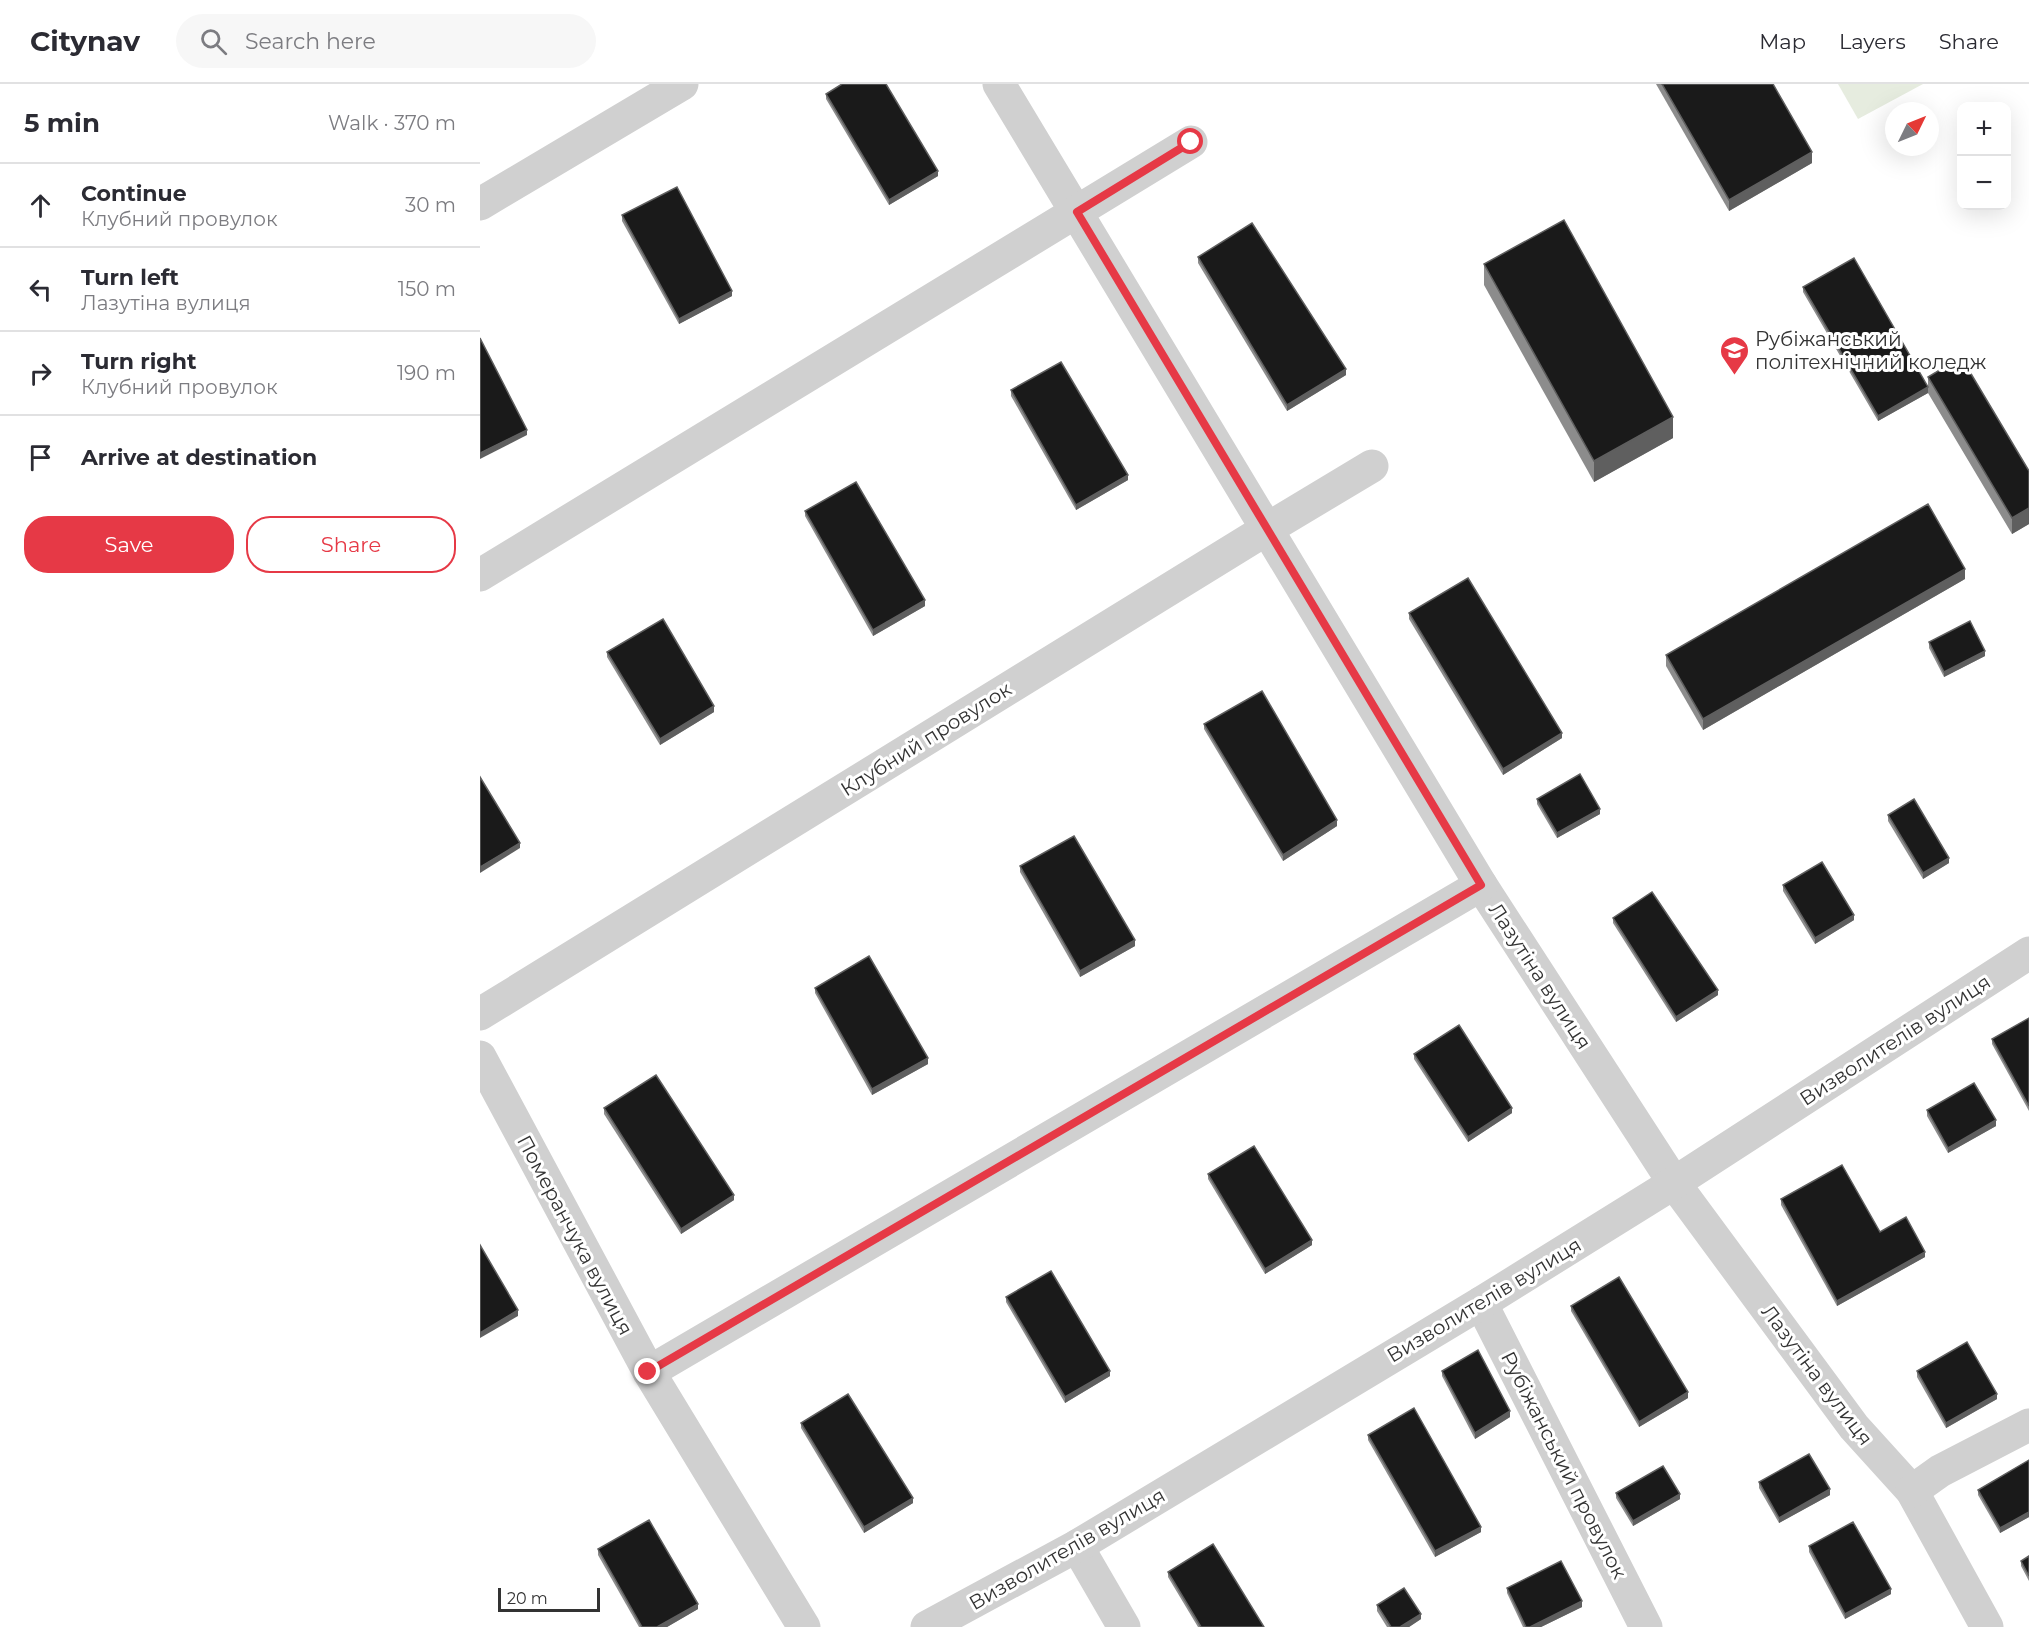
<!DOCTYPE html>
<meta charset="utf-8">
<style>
body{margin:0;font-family:Montserrat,sans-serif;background:#f7f7f7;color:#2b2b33}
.controls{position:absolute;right:18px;top:18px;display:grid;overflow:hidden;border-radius:12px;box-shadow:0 6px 24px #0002}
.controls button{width:54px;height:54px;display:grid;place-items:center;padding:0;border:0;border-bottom:2px solid #e1e1e2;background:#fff;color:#2b2b33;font:30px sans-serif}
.compass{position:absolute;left:1405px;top:18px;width:54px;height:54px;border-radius:50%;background:#fff;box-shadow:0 6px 24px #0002;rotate:47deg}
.scale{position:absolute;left:18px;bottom:15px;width:102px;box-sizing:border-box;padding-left:6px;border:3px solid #333;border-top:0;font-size:16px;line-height:21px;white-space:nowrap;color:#333;-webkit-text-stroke:4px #fff;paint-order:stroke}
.stop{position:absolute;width:18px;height:18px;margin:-14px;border:4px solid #e63946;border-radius:50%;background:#fff}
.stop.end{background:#e63946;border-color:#fff;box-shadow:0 2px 6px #0008}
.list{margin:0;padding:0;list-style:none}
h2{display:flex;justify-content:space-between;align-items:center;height:78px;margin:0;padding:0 24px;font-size:26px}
h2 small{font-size:20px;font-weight:400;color:#7c7c81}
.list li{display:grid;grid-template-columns:39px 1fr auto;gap:18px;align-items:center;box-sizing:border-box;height:84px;padding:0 24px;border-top:2px solid #e1e1e2}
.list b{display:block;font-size:22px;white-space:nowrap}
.list p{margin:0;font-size:20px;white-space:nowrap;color:#7c7c81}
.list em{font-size:20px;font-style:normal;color:#7c7c81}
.actions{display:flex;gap:12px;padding:18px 24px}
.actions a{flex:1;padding:14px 0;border:2px solid #e63946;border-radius:24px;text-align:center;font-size:21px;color:#e63946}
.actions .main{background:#e63946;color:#fff}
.icon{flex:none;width:33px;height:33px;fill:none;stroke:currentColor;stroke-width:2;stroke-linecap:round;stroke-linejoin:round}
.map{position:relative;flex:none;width:1549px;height:1543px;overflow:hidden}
header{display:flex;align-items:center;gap:36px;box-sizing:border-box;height:84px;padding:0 30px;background:#fff;border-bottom:2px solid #e1e1e2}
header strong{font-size:28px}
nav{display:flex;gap:33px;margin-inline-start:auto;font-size:21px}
.search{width:420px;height:54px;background:#f7f7f7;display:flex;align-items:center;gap:15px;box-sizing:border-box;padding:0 21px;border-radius:33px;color:#7c7c81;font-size:22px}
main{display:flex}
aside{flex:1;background:#fff}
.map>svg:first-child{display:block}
.green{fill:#e6ecdf}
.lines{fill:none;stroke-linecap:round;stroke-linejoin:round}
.minor{stroke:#d0d0d0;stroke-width:33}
.wall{fill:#8c8c8c}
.shaded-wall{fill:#5f5f5f}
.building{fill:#1a1a1a;stroke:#5f5f5f;stroke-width:1.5}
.route{stroke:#e63946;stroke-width:8}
.labels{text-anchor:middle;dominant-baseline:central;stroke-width:6;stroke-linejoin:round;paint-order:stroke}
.poi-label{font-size:20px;fill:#333;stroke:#fff;text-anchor:start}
.street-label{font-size:20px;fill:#333;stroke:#fff}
</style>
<header>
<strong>Citynav</strong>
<div class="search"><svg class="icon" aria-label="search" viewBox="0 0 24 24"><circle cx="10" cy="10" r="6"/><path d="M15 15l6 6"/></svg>Search here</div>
<nav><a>Map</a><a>Layers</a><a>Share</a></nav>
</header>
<main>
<aside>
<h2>5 min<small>Walk · 370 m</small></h2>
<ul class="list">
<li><svg class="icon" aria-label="ahead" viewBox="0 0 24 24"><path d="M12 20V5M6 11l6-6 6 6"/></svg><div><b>Continue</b><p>Клубний провулок</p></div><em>30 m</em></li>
<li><svg class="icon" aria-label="left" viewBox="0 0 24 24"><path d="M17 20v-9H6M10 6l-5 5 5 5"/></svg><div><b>Turn left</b><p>Лазутіна вулиця</p></div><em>150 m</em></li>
<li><svg class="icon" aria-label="right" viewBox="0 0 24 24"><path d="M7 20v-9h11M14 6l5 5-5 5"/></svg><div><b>Turn right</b><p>Клубний провулок</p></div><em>190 m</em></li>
<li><svg class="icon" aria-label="arrive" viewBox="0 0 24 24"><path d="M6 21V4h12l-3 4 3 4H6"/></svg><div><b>Arrive at destination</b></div></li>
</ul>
<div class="actions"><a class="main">Save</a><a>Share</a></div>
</aside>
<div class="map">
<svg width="1549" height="1543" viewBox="0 0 1549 1543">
<rect width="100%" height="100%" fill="#fff"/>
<path class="green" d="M1358,0h85l-65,35z"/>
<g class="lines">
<g class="minor">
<path d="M519,0l482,801 193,298 180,244 58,64 75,136"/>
<path d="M0,120l202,-120"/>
<path d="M0,491l711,-433"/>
<path d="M0,930l787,-485 105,-63"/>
<path d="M0,973l169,315 155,255"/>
<path d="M1001,1219l165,324"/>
<path d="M169,1288l832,-487"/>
<path d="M1432,1407l28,-20 89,-46"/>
<path d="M597,1462l47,81"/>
<path d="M447,1543l150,-81 404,-243 193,-120 355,-230"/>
</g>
</g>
<g class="wall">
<path d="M1176,0h117l39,79 -83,48z"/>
<path d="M346,10l112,82 -49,29 -63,-106z"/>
<path d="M142,131l110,81 -53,28 -57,-103z"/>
<path d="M718,173l148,118 -59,36 -89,-148z"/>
<path d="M1004,180l189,174 -79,44 -110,-197z"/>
<path d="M1323,203l125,100v-10l101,94v53l-17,10 -84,-141 -50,28 -75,-129z"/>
<path d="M531,306l117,90 -52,30 -65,-114z"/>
<path d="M325,427l120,95 -52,30 -68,-120z"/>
<path d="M1485,495l-262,151 -37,-64v-11z"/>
<path d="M929,529l153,125 -59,37 -94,-156z"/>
<path d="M1449,558l56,14 -41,21 -15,-29z"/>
<path d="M127,568l107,60 -54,33 -53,-88z"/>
<path d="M724,640l133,102 -54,35 -79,-132z"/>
<path d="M1057,715l63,15 -43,24 -20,-34z"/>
<path d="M1408,731l61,48 -26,16 -35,-58z"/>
<path d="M540,782l115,80 -55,31 -60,-105z"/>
<path d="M1303,801l71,35 -39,24 -32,-53z"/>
<path d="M1133,834l105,77 -42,27 -63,-99z"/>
<path d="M335,904l113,76 -56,31 -57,-102z"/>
<path d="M1549,934v93l-37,-67v-5z"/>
<path d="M934,970l98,59 -44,29 -54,-83z"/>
<path d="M124,1024l130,92 -53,34 -77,-120z"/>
<path d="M1447,1026l69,16 -48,27 -21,-37z"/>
<path d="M728,1090l104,71 -47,29 -57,-95z"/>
<path d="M1301,1115l99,33 45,25 -88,49 -56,-101z"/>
<path d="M526,1213l104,79 -45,27 -59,-101z"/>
<path d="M1091,1222l117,92 -49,29 -68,-116z"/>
<path d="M962,1287l68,46 -35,22 -33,-63z"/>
<path d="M1437,1287l80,28 -51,29 -29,-51z"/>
<path d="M321,1339l112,80 -49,30 -63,-105z"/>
<path d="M888,1351l113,97 -46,25 -67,-117z"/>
<path d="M1549,1376v57l-29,16 -22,-38v-5z"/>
<path d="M1279,1398l71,13 -51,28 -20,-35z"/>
<path d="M1136,1409l64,6 -47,27 -17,-28z"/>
<path d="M1329,1462l82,48 -46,25 -36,-67z"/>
<path d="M118,1465l100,60 -31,18h-28l-41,-72z"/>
<path d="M1549,1472v25l-8,-15v-5z"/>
<path d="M688,1488l96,55h-66l-30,-50z"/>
<path d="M1027,1504l75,19 -41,20h-18l-16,-34z"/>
<path d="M897,1521l44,14 -12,8h-22l-10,-16z"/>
</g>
<g class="shaded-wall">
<path d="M1332,68v11l-83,48v-11z"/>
<path d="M458,87v5l-49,29v-5z"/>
<path d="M252,207v5l-53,28v-5z"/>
<path d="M866,285v6l-59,36v-6z"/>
<path d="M1448,303v6l-50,28v-5z"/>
<path d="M1193,333v21l-79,44v-21z"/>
<path d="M47,346v5l-47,24v-6z"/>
<path d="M648,391v5l-52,30v-5z"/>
<path d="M1549,424v16l-17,10v-16z"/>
<path d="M1485,485v10l-262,151v-11z"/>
<path d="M445,516v6l-52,30v-6z"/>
<path d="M1505,567v5l-41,21v-5z"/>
<path d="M234,622v6l-54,33v-6z"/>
<path d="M1082,649v5l-59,37v-6z"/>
<path d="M1120,725v5l-43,24v-5z"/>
<path d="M857,736v6l-54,35v-6z"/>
<path d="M40,759v5l-40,25v-6z"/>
<path d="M1469,774v5l-26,16v-6z"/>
<path d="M1374,831v5l-39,24v-6z"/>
<path d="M655,856v6l-55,31v-6z"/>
<path d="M1238,906v5l-42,27v-5z"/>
<path d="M448,974v6l-56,31v-6z"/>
<path d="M1032,1024v5l-44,29v-5z"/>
<path d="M1516,1036v6l-48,27v-5z"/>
<path d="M254,1111v5l-53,34v-5z"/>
<path d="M832,1156v5l-47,29v-5z"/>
<path d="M1445,1168v5l-88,49v-5z"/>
<path d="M38,1226v6l-38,22v-5z"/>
<path d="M630,1287v5l-45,27v-6z"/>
<path d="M1208,1308v6l-49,29v-5z"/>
<path d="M1517,1310v5l-51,29v-5z"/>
<path d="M1030,1327v6l-35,22v-6z"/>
<path d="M1350,1405v6l-51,28v-5z"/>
<path d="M1200,1410v5l-47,27v-5z"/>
<path d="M433,1414v5l-49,30v-6z"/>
<path d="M1549,1428v5l-29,16v-5z"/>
<path d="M1001,1443v5l-46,25v-6z"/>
<path d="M1411,1505v5l-46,25v-5z"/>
<path d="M1102,1517v6l-41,20h-11z"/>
<path d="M218,1520v5l-31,18h-10z"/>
<path d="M941,1530v5l-12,8h-9z"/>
</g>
<g class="building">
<path d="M362,0h44l52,87 -49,29 -63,-106z"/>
<path d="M1182,0h111l39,68 -83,48z"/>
<path d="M197,103l55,104 -53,28 -57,-104z"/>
<path d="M1084,136l109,197 -79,44 -110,-197z"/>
<path d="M772,139l94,146 -59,36 -89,-148z"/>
<path d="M1374,174l74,129 -50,29 -75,-129z"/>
<path d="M0,254l47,92 -47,23z"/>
<path d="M1481,273l68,114v37l-17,10 -84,-141z"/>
<path d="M581,278l67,113 -52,30 -65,-115z"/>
<path d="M376,398l69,118 -52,30 -68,-119z"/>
<path d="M1448,420l37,65 -262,150 -37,-64z"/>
<path d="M988,494l94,155 -59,36 -94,-156z"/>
<path d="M183,535l51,87 -54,33 -53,-87z"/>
<path d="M1490,537l15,30 -41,21 -15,-30z"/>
<path d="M782,607l75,129 -54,35 -79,-131z"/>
<path d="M1100,690l20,35 -43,24 -20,-34z"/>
<path d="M0,693l40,66 -40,24z"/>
<path d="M1434,715l35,59 -26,15 -35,-58z"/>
<path d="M594,752l61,104 -55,31 -60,-105z"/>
<path d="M1342,778l32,53 -39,23 -32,-53z"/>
<path d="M1172,808l66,98 -42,27 -63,-99z"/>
<path d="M389,872l59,102 -56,31 -57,-101z"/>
<path d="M1549,934v88l-37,-67z"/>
<path d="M979,941l53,83 -44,29 -54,-83z"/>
<path d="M176,991l78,120 -53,34 -77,-121z"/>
<path d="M1494,999l22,37 -48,28 -21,-38z"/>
<path d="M774,1062l58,94 -47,29 -57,-95z"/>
<path d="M1362,1081l38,67 26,-15 19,35 -88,49 -56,-102z"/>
<path d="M0,1161l38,65 -38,23z"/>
<path d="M571,1187l59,100 -45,26 -59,-100z"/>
<path d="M1139,1193l69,115 -49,30 -68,-116z"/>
<path d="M1487,1258l30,52 -51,29 -29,-52z"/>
<path d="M998,1266l32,61 -35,22 -33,-62z"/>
<path d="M368,1310l65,104 -49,29 -63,-104z"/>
<path d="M934,1324l67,119 -46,24 -67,-116z"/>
<path d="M1329,1370l21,35 -51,29 -20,-36z"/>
<path d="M1549,1376v52l-29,16 -22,-38z"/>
<path d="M1183,1382l17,28 -47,27 -17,-28z"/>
<path d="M169,1436l49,84 -41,23h-15l-44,-78z"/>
<path d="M1373,1438l38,67 -46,25 -36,-68z"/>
<path d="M733,1460l51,83h-63l-33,-55z"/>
<path d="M1549,1472v20l-8,-15z"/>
<path d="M1081,1477l21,40 -52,26h-4l-19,-39z"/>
<path d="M924,1504l17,26 -21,13h-9l-14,-22z"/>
</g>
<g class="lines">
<path class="route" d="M168,1288l833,-487 -404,-673 114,-70"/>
</g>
<defs>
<symbol id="university-pin" viewBox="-11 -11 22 30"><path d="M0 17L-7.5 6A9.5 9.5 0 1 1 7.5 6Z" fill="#e63946" stroke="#fff"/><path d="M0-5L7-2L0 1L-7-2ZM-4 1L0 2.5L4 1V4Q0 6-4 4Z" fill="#fff"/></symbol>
</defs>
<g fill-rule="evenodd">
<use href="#university-pin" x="1238" y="250" width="33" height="45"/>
</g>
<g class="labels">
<g class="poi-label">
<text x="1275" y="255">Рубіжанський<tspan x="1275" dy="23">політехнічний коледж</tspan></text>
</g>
<g class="street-label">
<text transform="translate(446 655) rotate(-32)">Клубний провулок</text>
<text transform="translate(1060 892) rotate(57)">Лазутіна вулиця</text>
<text transform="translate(1415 956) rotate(-33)">Визволителів вулиця</text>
<text transform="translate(95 1151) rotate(62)">Померанчука вулиця</text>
<text transform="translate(1004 1216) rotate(-31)">Визволителів вулиця</text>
<text transform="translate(1337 1291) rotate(53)">Лазутіна вулиця</text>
<text transform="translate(1084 1381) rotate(63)">Рубіжанський провулок</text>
<text transform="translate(587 1465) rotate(-30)">Визволителів вулиця</text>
</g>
</g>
</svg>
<div class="controls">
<button>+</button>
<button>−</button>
</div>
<svg class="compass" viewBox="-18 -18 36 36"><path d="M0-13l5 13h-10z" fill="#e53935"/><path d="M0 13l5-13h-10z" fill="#7c7c81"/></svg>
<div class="scale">20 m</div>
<div class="stop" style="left:711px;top:58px"></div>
<div class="stop end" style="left:168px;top:1288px"></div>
</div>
</main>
